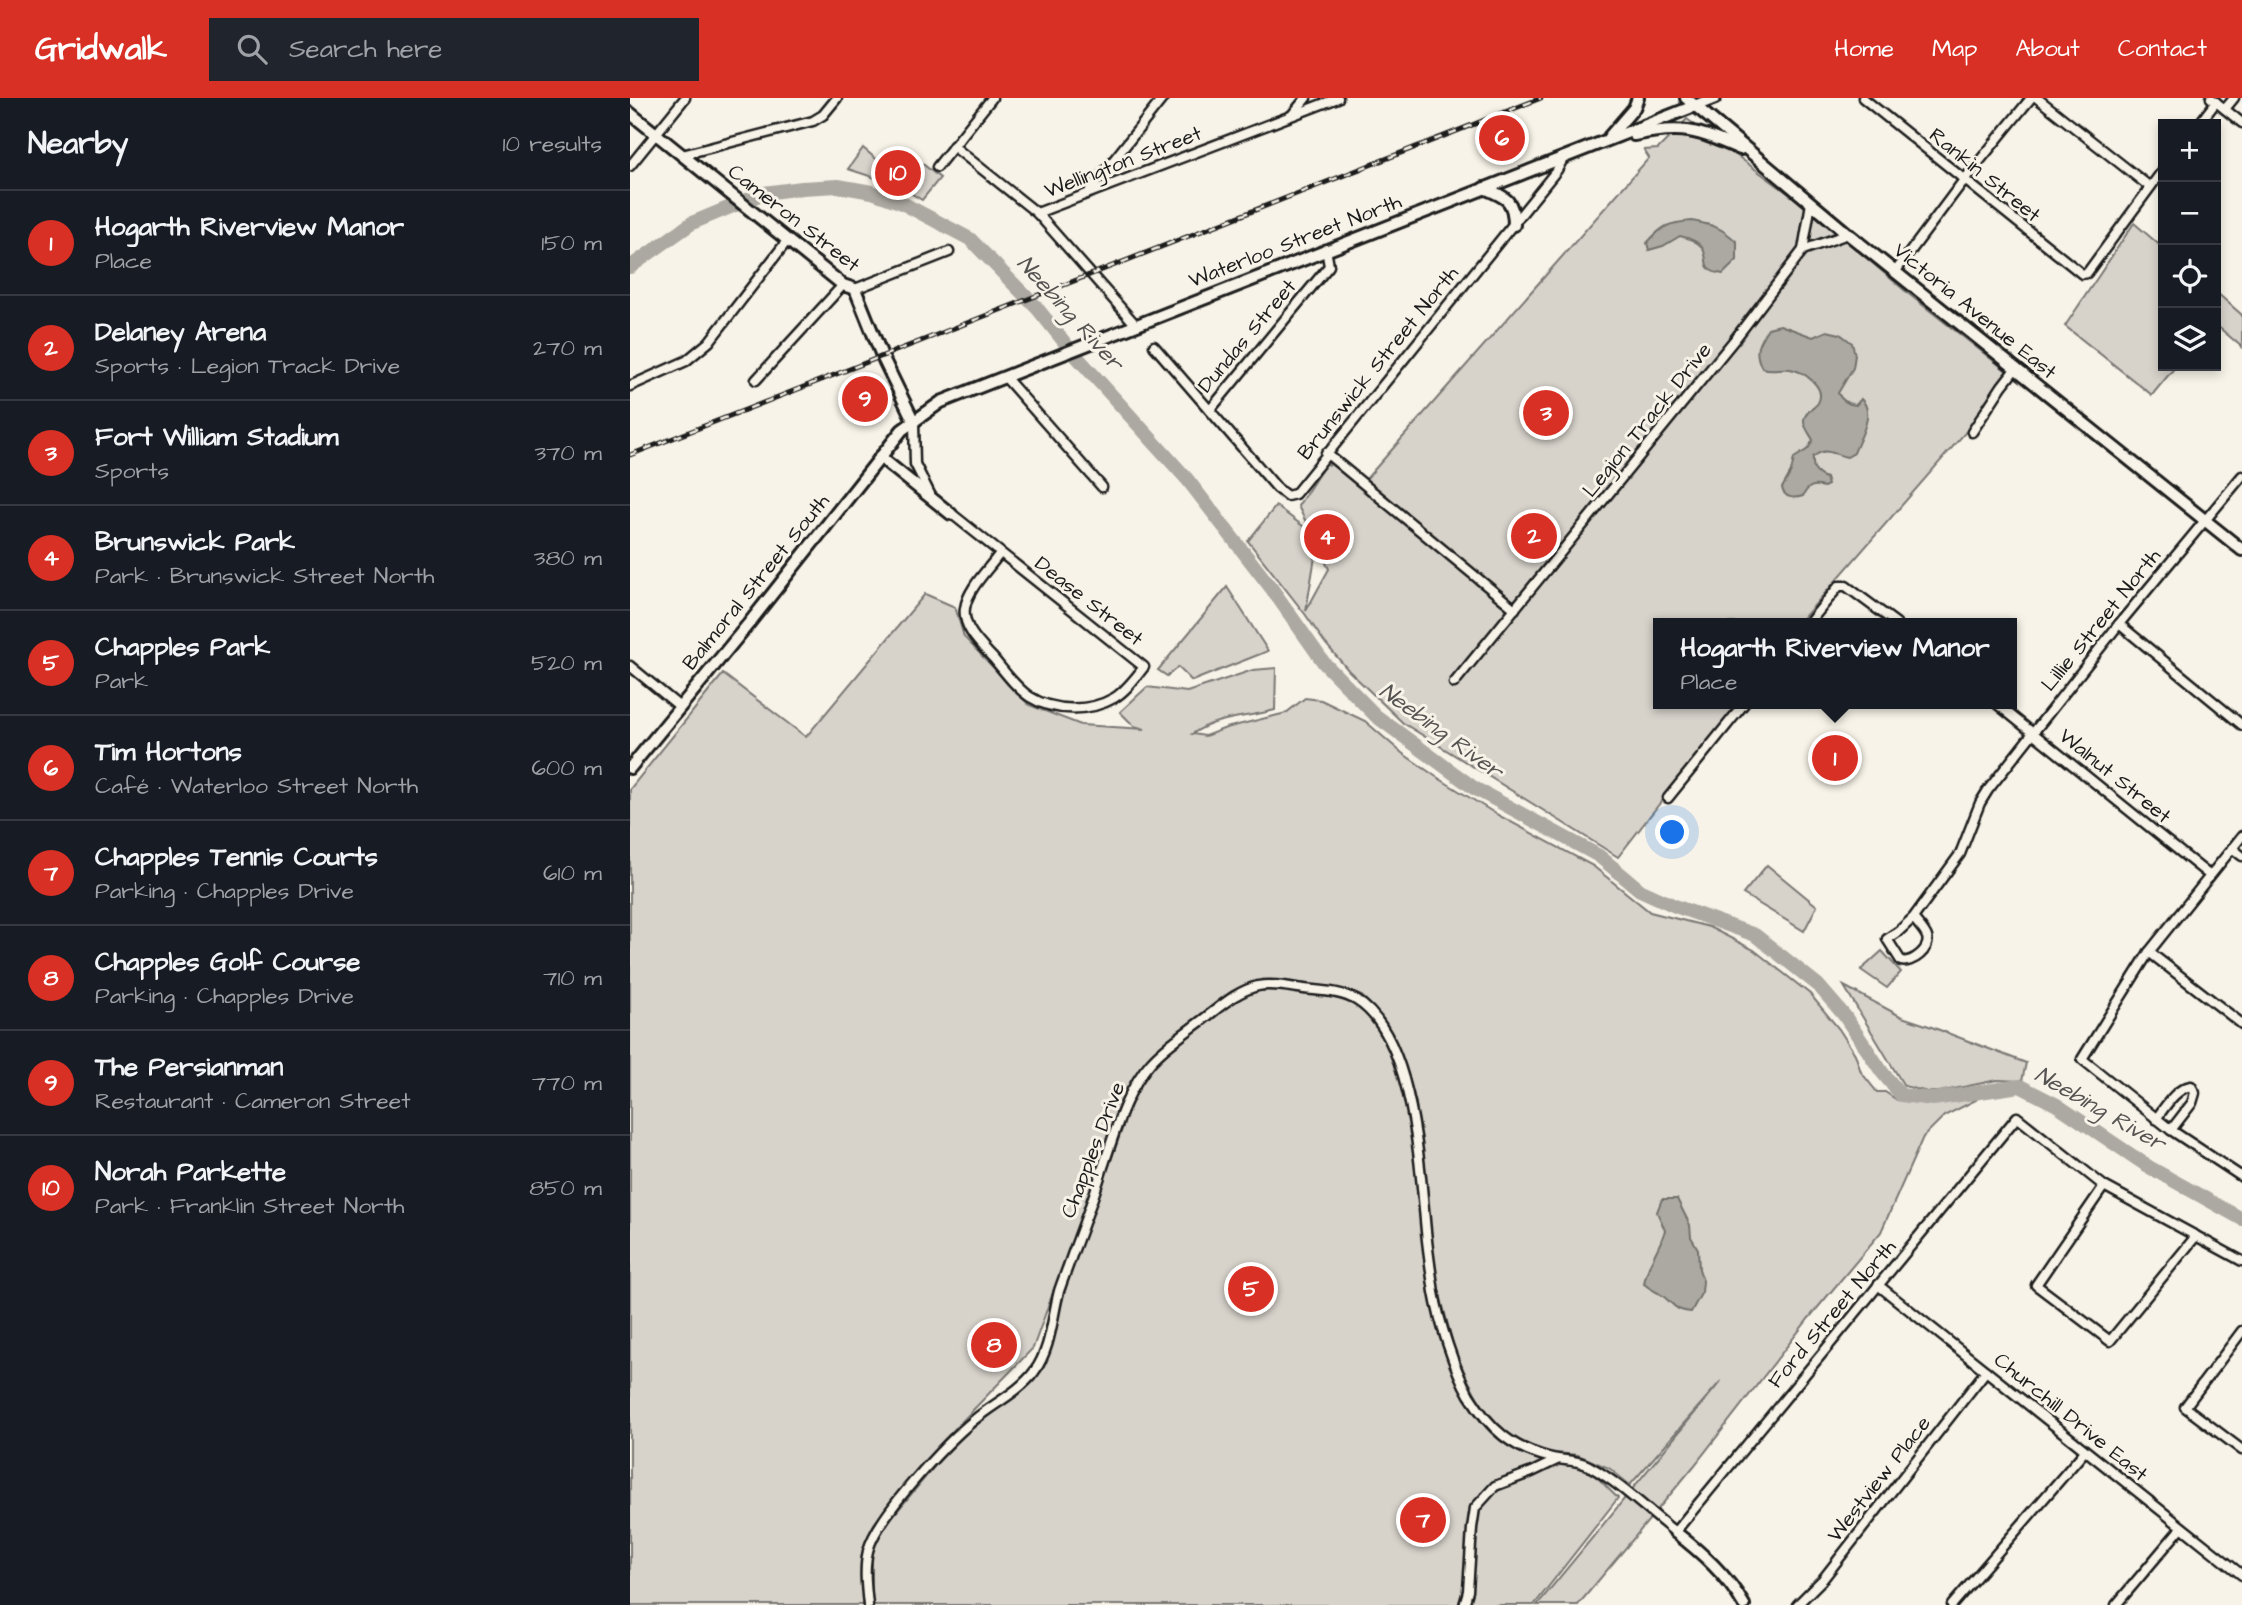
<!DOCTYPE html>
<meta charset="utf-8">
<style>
body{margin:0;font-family:"Architects Daughter",sans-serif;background:#20242c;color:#f1f3f6}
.controls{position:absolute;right:21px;top:21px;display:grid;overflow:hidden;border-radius:0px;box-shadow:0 4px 10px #0003}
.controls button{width:63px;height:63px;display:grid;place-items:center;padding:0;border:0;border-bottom:2px solid #363941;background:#171b24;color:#f1f3f6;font:35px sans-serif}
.you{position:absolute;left:1043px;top:735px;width:24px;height:24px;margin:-18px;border:5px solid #fff;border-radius:50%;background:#1a73e8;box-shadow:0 0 0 10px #1a73e833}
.badge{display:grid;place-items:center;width:46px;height:46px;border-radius:50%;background:#d93025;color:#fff;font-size:23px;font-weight:700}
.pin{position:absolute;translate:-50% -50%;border:4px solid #fff;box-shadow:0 2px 7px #0006}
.popup{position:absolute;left:1023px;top:520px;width:364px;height:91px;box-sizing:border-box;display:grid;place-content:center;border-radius:0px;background:#171b24;filter:drop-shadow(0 2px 5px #0005);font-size:23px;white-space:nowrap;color:#9ea1a6}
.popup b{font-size:26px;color:#f1f3f6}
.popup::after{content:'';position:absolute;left:50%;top:100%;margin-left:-14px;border:14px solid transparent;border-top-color:#171b24}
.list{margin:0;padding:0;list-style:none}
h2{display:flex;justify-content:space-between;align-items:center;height:91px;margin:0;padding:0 28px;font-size:30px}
h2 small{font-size:23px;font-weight:400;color:#9ea1a6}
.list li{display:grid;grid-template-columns:46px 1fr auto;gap:21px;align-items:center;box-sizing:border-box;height:105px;padding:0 28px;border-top:2px solid #363941}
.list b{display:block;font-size:26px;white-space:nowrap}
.list p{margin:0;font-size:23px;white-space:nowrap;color:#9ea1a6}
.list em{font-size:23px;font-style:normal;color:#9ea1a6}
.icon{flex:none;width:38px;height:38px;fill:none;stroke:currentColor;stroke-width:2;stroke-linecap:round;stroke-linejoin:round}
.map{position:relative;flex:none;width:1612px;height:1507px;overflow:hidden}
header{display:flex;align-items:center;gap:42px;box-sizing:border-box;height:98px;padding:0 35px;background:#d93025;color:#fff}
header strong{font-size:33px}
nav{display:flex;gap:38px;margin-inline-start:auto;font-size:24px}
.search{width:490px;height:63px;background:#20242c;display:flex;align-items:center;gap:18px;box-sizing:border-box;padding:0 24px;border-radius:0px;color:#9ea1a6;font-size:26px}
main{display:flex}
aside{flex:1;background:#171b24}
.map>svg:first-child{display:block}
.green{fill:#d7d3cb;stroke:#7a7874;stroke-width:2;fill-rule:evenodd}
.water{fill:#aca9a2;stroke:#72716c;stroke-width:2}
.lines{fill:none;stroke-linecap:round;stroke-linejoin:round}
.river{stroke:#aca9a2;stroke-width:14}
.street-casing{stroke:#1c1c1c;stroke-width:13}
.secondary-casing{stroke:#1c1c1c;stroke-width:16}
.street{stroke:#f7f3e8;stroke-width:8}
.secondary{stroke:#f7f3e8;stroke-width:10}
.rail-casing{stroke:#1c1c1c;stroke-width:5}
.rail{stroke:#f7f3e8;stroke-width:2.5;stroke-dasharray:8;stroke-linecap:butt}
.labels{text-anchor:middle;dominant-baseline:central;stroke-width:6;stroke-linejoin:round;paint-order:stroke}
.street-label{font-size:21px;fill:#1c1c1c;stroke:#f7f3e8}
.water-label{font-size:23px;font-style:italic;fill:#565452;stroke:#f7f3e8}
</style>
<header>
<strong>Gridwalk</strong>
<div class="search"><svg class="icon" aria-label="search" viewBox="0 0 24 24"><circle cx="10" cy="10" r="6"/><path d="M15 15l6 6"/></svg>Search here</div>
<nav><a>Home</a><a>Map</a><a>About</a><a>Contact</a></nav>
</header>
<main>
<aside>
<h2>Nearby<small>10 results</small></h2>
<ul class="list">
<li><span class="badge">1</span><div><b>Hogarth Riverview Manor</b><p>Place</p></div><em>150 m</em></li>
<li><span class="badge">2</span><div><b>Delaney Arena</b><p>Sports · Legion Track Drive</p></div><em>270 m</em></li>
<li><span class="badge">3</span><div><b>Fort William Stadium</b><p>Sports</p></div><em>370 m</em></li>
<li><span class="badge">4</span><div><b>Brunswick Park</b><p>Park · Brunswick Street North</p></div><em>380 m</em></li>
<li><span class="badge">5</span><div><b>Chapples Park</b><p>Park</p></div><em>520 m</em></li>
<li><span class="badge">6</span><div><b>Tim Hortons</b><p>Café · Waterloo Street North</p></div><em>600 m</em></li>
<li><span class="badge">7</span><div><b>Chapples Tennis Courts</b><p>Parking · Chapples Drive</p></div><em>610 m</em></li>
<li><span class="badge">8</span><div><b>Chapples Golf Course</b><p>Parking · Chapples Drive</p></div><em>710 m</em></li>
<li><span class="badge">9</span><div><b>The Persianman</b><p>Restaurant · Cameron Street</p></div><em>770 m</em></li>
<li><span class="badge">10</span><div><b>Norah Parkette</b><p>Park · Franklin Street North</p></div><em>850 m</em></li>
</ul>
</aside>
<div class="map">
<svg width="1612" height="1507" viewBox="0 0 1612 1507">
<rect width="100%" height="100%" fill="#f7f3e8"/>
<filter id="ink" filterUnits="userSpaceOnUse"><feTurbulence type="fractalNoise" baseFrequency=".0143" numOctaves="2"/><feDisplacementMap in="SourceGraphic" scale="14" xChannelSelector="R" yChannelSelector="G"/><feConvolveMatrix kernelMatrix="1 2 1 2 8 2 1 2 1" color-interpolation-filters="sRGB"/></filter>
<g filter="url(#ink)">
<g class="green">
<path d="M1057,21l117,86 106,90 99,78 -38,53 -172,197h-141v81h79l-119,153 -215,-134 -54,-52 -24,-28 -20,-29 -57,-73 28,-35 35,26 -13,-26 28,-43 3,2 2,-2 28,24 290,-329 -5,-8 14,-1zM687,447l12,24 -23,42z"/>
<path d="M233,50l23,19 17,-19 37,30 -18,22 -25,-15 -49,-16z"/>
<path d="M1504,125l29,25v118h13l-24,29 -87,-69z"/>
<path d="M1586,194l26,23v32l-26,-22z"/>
<path d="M597,489l41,64 -76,30 -14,-14 -11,9 -9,-6z"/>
<path d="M295,496l30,13 9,30 65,68 52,20 64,4 -11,-3 -14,-14 27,-25 40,5 66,-22 23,-2 -1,42c-29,8 -57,6 -83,24l13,2 21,-8 60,-15 19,-15 16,2 44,21 37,32 33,23 61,38 97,52 57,46 59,15 45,23 56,44 29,35 16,25 6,18 16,20h8l12,8 4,-5 32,4 51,-8 -8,9 -32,16 -21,21 -42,95 -72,86 -115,148 -116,139h-41l184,-224 -91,104 -21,-17 -31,-13 -32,-3 -30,-10 -18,-15 -20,-28 -12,-23 -12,-28 -15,-57c3,51 22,129 71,156 14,8 35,17 51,18 5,1 11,-2 16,0 16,4 29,23 41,33l-84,107h-662v-48l3,-13 13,-22 50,-60 28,-29 62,-47 15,-17 27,-96 59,-163c5,-13 11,-26 19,-38 14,-17 87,-75 107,-80 19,-6 45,-1 64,3 18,3 35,5 48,20 17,20 29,47 35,72 5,19 5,35 17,50l-3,-34 -14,-46 -27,-48 -13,-13 -11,-4 -42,-8 -55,-2 -21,9 -82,65 -9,11 -24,46 -85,235 -90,93 -69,83 -11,24 -1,57h-232v-816l93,-115 83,63z"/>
<path d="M1137,767l50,41 -13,25 -61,-37z"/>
<path d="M1252,853l19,21 -14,16 -26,-18z"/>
<path d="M1214,888l58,31 27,9 97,37 -4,18 -25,-1 -58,12h-11l-24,-6z"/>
</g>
<g class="water">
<path d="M1062,123c21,4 29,6 45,21v18l-14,14c-4,-1 -8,-1 -11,-3 -14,-8 6,-26 -32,-35l-17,10 -14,4 -2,-7c16,-18 21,-20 45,-22z"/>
<path d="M1150,227l33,12 14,-6 13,3 12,9 3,12 -2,13 -15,25c3,7 9,11 18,12l5,-6c15,14 -1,38 -7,54l-7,4c-15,-3 -21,-11 -34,0 -1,11 2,17 13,21l2,7 -4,2c-11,-3 -16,-1 -21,9 -9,3 -19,2 -21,-8l9,-16 3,-14 14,-9 5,-9c-3,-6 -10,-14 -9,-20 1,-9 10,-11 14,-17 9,-16 -15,-32 -28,-34 -10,-1 -19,2 -28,-1 -9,-17 -4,-25 6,-40z"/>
<path d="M1032,1101h15l13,26 1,12 7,12 1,20 4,12 -1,11 -11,20c-19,-2 -17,-9 -31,-18 -7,-4 -10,-5 -16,-10 3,-21 16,-35 21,-54l-8,-18z"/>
</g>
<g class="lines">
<path class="river" d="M0,169l62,-44 72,-30 38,-5 36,-2 34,6 30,11 68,36 67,69 32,40 118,131 85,110 52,74 52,53 98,72 125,68 41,34 35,16 80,29 63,50 26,30 38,57 19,23 32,4 87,-13 37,19 92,62 93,52"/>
<defs>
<g id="street">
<path d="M1233,0l219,176 5,-1 76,-103"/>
<path d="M1407,0l113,89"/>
<path d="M1581,0l31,25"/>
<path d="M1595,11l9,-11"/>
<path d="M662,17l14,-17"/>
<path d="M1569,26l17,-22"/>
<path d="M323,48l84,67 98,111"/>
<path d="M52,57l131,-34 10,-6 14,-17"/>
<path d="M0,68l55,-68"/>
<path d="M307,69l55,-69"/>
<path d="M460,92l73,-92"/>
<path d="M407,115l301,-115"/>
<path d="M1173,152l45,-16"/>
<path d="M1265,174l69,-92 67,-82"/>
<path d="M225,191l94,-37"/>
<path d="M524,248l123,142 10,8 8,-2 262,-324 7,-13"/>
<path d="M375,279l97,110"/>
<path d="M126,282l87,-95"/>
<path d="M0,288l56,-25 23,-19 78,-101"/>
<path d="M580,312l119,-144 -3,-17"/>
<path d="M284,324l1,42 15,30"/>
<path d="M1342,334l30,-46 14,-18"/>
<path d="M696,355l189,156"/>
<path d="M317,412l197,157c-9,11 -18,24 -30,31 -24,14 -60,14 -84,-1 -14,-9 -26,-26 -37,-39 -12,-13 -31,-30 -28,-50 3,-20 24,-39 35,-55"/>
<path d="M1179,525l30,-37h7l50,37"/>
<path d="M1489,526l123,101"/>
<path d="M0,568l50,41"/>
<path d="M824,585l281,-344 68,-89 8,-47"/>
<path d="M1367,606l212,171"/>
<path d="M1038,700l76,-94"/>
<path d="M1612,738l-93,116 -67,107 89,71 71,47"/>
<path d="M1602,750l10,8"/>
<path d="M1283,820l-14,13 -12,8 14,22c11,3 30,-12 26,-24 -2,-6 -10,-14 -14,-19l47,-64 20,-51 8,-13 131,-166 123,-148"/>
<path d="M1519,854l93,72"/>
<path d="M1526,1021c9,-12 20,-31 35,-33l4,7 -3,10 -21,27"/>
<path d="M1474,1088l-68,99 74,56 86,-105"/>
<path d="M1248,1187l364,290"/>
<path d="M1612,1233l-57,76 57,43"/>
<path d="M238,1507c-2,-18 -4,-37 0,-54 8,-34 78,-108 106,-131 19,-16 45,-28 60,-48 17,-23 18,-54 25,-81 4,-12 9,-24 13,-36 11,-29 22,-58 31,-88 12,-35 23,-77 48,-105 15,-17 36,-30 54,-44 16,-12 32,-27 53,-32 14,-3 31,1 46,3 17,2 37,2 52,11 58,35 64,170 70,231 2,20 5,41 8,61 5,29 20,77 35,103 21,34 43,54 83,63 13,3 25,1 37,8 31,17 58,44 86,66l342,-415 87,69 138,75"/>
<path d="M834,1507l4,-14 4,-63 3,-20 20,-22 37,-14 25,-12"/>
<path d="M1167,1507l26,-26 163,-208"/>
<path d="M1322,1507l133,-154"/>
<path d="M1486,1507l65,-77"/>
</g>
<g id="secondary">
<path d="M1056,0l162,136 394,316"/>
<path d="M0,15l213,172 12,4 27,67 32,66"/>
<path d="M1004,37c49,-10 62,-5 106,14"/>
<path d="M979,39l25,-29 4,-10"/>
<path d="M854,90c22,9 30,12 30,37"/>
<path d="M250,359l71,57"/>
<path d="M0,670l120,-146 152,-192 39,-28 774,-304"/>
<path d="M1045,1434c27,21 52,43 69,73"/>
</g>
</defs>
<use href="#street" class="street-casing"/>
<use href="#secondary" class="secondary-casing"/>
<use href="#street" class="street"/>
<use href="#secondary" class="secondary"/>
<defs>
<path id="rail" d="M0,357l911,-357"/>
</defs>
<use href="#rail" class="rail-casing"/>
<use href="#rail" class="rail"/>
</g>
</g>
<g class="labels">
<g class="street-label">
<text transform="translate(493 64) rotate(-21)">Wellington Street</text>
<text transform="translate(1355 77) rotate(39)">Rankin Street</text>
<text transform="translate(164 120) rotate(38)">Cameron Street</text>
<text transform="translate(665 143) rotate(-21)">Waterloo Street North</text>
<text transform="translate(1345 213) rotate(39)">Victoria Avenue East</text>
<text transform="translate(617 238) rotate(-50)">Dundas Street</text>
<text transform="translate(748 265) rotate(-51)">Brunswick Street North</text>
<text transform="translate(1017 322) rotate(-51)">Legion Track Drive</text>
<text transform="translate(126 484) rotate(-51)">Balmoral Street South</text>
<text transform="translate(459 503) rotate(38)">Dease Street</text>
<text transform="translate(1471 522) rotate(-51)">Lillie Street North</text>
<text transform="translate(1485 678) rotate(39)">Walnut Street</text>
<text transform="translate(463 1052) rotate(-69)">Chapples Drive</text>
<text transform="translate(1202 1216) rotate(-50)">Ford Street North</text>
<text transform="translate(1441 1319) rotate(39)">Churchill Drive East</text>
<text transform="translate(1249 1381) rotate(-52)">Westview Place</text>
</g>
<g class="water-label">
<text transform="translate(440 215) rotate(48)">Neebing River</text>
<text transform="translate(811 633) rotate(36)">Neebing River</text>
<text transform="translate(1470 1011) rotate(30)">Neebing River</text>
</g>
</g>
</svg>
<div class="controls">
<button>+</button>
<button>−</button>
<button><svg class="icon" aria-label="locate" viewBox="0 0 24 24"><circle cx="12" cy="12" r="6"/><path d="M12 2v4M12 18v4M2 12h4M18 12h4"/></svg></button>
<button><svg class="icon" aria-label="layers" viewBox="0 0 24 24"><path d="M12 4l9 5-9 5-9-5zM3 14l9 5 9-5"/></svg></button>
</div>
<div class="you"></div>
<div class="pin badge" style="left:1205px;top:660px">1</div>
<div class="popup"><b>Hogarth Riverview Manor</b>Place</div>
<div class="pin badge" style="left:904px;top:438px">2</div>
<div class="pin badge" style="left:916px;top:315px">3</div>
<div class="pin badge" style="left:697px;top:439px">4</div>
<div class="pin badge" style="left:621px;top:1191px">5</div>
<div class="pin badge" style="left:872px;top:40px">6</div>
<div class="pin badge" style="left:793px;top:1422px">7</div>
<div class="pin badge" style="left:364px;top:1247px">8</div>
<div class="pin badge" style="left:235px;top:301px">9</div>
<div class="pin badge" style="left:268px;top:75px">10</div>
</div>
</main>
